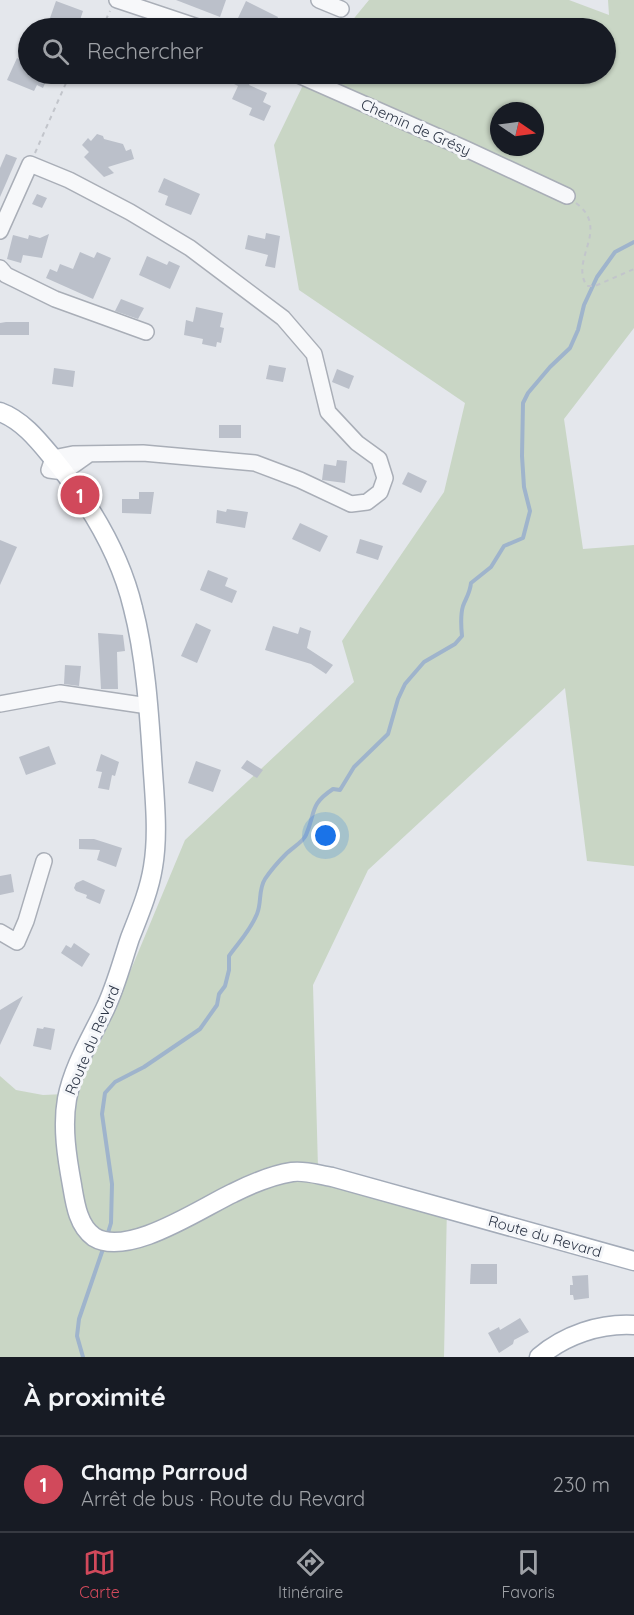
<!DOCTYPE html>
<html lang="fr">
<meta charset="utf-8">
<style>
body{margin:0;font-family:Quicksand,sans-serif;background:#20242c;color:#f1f3f6}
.compass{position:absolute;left:490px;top:102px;width:54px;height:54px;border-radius:50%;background:#171b24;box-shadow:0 2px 4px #0004;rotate:103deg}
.you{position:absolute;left:326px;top:836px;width:21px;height:21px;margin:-15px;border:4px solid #fff;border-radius:50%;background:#1a73e8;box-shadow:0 0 0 9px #1a73e833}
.badge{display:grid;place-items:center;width:39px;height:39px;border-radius:50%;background:#d1495b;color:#fff;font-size:20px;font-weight:700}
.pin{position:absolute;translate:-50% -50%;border:3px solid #fff;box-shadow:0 2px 6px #0006}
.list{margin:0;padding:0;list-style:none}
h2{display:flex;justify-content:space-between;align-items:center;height:78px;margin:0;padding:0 24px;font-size:26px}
h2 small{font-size:20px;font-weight:400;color:#9ea1a6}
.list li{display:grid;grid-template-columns:39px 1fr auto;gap:18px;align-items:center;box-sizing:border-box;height:96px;padding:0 24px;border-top:2px solid #363941}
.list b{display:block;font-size:22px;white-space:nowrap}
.list p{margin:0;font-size:20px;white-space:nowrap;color:#9ea1a6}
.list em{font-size:20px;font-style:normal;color:#9ea1a6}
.icon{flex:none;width:33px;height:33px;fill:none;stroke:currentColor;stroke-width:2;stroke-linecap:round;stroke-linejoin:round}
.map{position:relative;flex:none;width:634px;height:1357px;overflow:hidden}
.search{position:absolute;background:#171b24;box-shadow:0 2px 4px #0004;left:18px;right:18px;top:18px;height:66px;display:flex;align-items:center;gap:15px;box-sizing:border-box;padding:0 21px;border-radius:33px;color:#9ea1a6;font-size:22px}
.sheet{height:174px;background:#171b24}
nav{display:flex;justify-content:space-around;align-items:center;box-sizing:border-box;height:84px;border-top:2px solid #363941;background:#171b24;font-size:16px;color:#9ea1a6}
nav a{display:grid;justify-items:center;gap:3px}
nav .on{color:#d1495b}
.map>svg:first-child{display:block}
.green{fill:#c9d6c5;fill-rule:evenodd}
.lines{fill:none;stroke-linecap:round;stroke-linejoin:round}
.stream{stroke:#9fb4cc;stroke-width:4}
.building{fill:#bbc0ca}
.minor-casing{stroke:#a9aeb7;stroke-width:18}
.major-casing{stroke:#a3abb8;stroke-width:21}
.path{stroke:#c2c5cb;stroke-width:2;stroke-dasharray:4.5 4.5;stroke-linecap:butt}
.minor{stroke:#f7f8fa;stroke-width:15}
.major{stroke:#fff;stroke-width:18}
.labels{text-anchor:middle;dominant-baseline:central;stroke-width:6;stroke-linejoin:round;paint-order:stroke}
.street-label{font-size:15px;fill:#2b3445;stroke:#f4f6f9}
</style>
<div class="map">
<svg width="634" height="1357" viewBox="0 0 634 1357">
<rect width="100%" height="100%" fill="#e4e7ec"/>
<path class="green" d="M369,0h200l40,15 -1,-15h26v328l-70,91 19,130 51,-4v321l-47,-5 -22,-173 -197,182 -55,115 5,183 129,37 -3,152h-444v-281l16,14 27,5 22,-1 37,-55 83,-199 169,-158 -12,-41 102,-149 21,-89 -166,-113 -25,-145 31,-64 6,-7h295v-46h-260zM499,111h36v36h-36z"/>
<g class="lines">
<g class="stream">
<path d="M107,1236l4,-13 1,-39 -10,-70 3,-21 10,-11 29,-15 56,-38 17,-24 2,-11 6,-8 4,-16v-14c10,-14 21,-25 28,-42 5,-12 1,-24 8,-35 6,-9 14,-18 21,-25 6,-6 17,-12 20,-19 10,-23 3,-30 27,-46l7,1 14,-23 34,-33 10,-35 7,-15 19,-22 31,-18 7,-8c-1,-10 -2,-20 1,-30 3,-8 7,-13 8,-23l20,-16 13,-21 19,-8 7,-27 -6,-24 -2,-31 1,-53 5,-10 22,-26 20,-19 8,-18 6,-25 13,-28 18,-25 19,-10"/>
<path d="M83,1357l-6,-21 2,-17 25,-73"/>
</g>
</g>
<g class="building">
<path d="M176,0h50l-6,17z"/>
<path d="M56,1l27,10 -5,15 -9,-3 -1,2 -18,-7z"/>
<path d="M246,1l32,16 -5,11h-34l4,-8 -5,-2z"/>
<path d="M17,58l11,5v11h21l-6,14 -6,-3 -3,6 -27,-11z"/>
<path d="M239,76l12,5 -2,4 18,8 -4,9 8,4 -7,15 -15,-6 3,-7 -20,-9 6,-13 -4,-2z"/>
<path d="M97,134l6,2 1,3 19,5 3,7 5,-2 3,10 -26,8 6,6 -10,4 -20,-20 5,-5 -7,-7 6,-7 3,3z"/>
<path d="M6,154l11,4 -17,39v-29z"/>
<path d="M164,178l36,16 -9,21 -26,-10 3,-9 -10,-4z"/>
<path d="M37,194l10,4 -5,10 -10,-4z"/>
<path d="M266,233l14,3 -5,32 -10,-2 3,-11 -23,-6 3,-14 17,4z"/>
<path d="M49,234l-7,24 -19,-3 -2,8 -14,-4 6,-24 15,4 1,-4 11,3z"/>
<path d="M80,252l14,6 3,-6 14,6 -18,41 -47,-21 4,-9 7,3 3,-8 13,5z"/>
<path d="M147,256l20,9 2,-4 11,5 -10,23 -31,-14z"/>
<path d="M121,299l23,9 -6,11 -23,-8z"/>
<path d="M196,307l27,6 -3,14 4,1 -3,15 -4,-1 -1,5 -14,-3 1,-5 -19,-4 2,-15 7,2z"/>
<path d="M6,322h23v13h-29v-12z"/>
<path d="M269,365l17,3 -3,14 -17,-3z"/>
<path d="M54,368l21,3 -2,16 -21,-3z"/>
<path d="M337,369l17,7 -5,13 -17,-7z"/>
<rect x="219" y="425" width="22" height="13"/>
<path d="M337,460l10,1 -2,22 -23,-3 2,-16 12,2z"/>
<path d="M408,472l19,9 -6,12 -19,-9z"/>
<path d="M139,492h15l-3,22 -29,-1v-14h17z"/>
<path d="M227,509l21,3 -3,16 -29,-5 1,-13 9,2z"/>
<path d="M300,523l28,13 -8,16 -28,-13z"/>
<path d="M360,539l23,7 -5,14 -22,-7z"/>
<path d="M0,540l17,7 -17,38z"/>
<path d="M208,570l20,8 -3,8 12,5 -5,12 -32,-13z"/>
<path d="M196,623l15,7 -14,33 -16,-7z"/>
<path d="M273,626l25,8 2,-7 11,4 -4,17 26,17 -7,9 -15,-10 -46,-14z"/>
<path d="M98,633l25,2 2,16 -8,1 1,37h-17z"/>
<path d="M65,665l16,1 -2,20 -15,-2z"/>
<path d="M49,746l7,18 -30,11 -7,-18z"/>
<path d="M101,754l18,8 -4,14 -3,-1 -3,15 -11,-2 4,-16 -6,-1z"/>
<path d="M247,760l16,10 -6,8 -16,-10z"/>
<path d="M196,761l25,9 -8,22 -25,-9z"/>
<path d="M79,839h15l28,9 -6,19 -19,-7 3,-10 -21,-1z"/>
<path d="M11,874l3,18 -14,3v-19z"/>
<path d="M83,880l22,10 -5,14 -14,-6 1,-3 -11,-4 -2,-3 2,-5z"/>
<path d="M74,943l16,11 -8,13 -21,-14 5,-8 5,3z"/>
<path d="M23,996l-11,23 -12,26v-35z"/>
<path d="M44,1027l11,2 -4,21 -18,-4 4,-18 6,1z"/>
<path d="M471,1264h26v20h-27z"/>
<path d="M588,1275l1,23 -15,2 -1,-5h-3v-10h3l-1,-9z"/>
<path d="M520,1318l9,14 -15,8 -1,4 -14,9 -11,-20 11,-6 1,3z"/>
</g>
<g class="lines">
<defs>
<g id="minor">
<path d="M117,0l84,28"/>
<path d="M319,0l22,9"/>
<path d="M296,74l170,75 101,47"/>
<path d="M0,231l30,-67 39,16 61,32 60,36 93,70 31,36 14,58 29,31 22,16 6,19 -5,14 -13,10 -16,2 -51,-24 -45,-17 -112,-10 -70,1 -20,4 -4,12 15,2 24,-17"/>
<path d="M0,268l6,7 49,24 91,33"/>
<path d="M0,704l60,-11 88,13"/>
<path d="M0,932l17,10 9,-21 18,-60"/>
</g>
<g id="major">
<path d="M0,412c22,8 38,28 52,45 36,44 68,96 81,151 12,46 16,103 19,149 2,36 7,75 1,110 -4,25 -14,48 -23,71 -8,24 -14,48 -25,71 -14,29 -32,58 -38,90 -5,28 0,59 5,86 3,18 6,41 22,52 34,21 107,-29 139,-44 18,-9 39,-18 59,-21 13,-2 27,3 40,5l302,84"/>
<path d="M539,1357c26,-22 61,-34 95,-32"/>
</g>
</defs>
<use href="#minor" class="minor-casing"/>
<use href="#major" class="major-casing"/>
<g class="path">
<path d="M102,28l8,-17"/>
<path d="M35,153l35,-79"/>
<path d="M576,203c35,26 -7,57 11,83h8l39,-17"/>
</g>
<use href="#minor" class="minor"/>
<use href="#major" class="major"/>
</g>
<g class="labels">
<g class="street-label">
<text transform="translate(416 127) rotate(24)">Chemin de Grésy</text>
<text transform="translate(92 1040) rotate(-67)">Route du Revard</text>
<text transform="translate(545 1236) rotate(16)">Route du Revard</text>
</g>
</g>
</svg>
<svg class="compass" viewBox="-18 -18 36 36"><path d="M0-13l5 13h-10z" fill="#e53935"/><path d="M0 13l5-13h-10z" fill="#9ea1a6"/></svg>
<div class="you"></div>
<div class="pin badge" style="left:80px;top:495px">1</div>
<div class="search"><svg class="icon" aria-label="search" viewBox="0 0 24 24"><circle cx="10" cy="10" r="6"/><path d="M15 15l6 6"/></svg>Rechercher</div>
</div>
<section class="sheet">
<h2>À proximité<small></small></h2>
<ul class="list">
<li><span class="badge">1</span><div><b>Champ Parroud</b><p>Arrêt de bus · Route du Revard</p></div><em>230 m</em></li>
</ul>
</section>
<nav>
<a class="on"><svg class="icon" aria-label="map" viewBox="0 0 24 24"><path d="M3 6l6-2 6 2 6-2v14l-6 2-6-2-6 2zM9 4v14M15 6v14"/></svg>Carte</a>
<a><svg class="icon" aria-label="directions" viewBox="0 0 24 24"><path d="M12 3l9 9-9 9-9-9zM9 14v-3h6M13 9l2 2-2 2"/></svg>Itinéraire</a>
<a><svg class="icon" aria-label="saved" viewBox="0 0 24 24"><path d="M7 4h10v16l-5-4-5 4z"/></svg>Favoris</a>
</nav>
